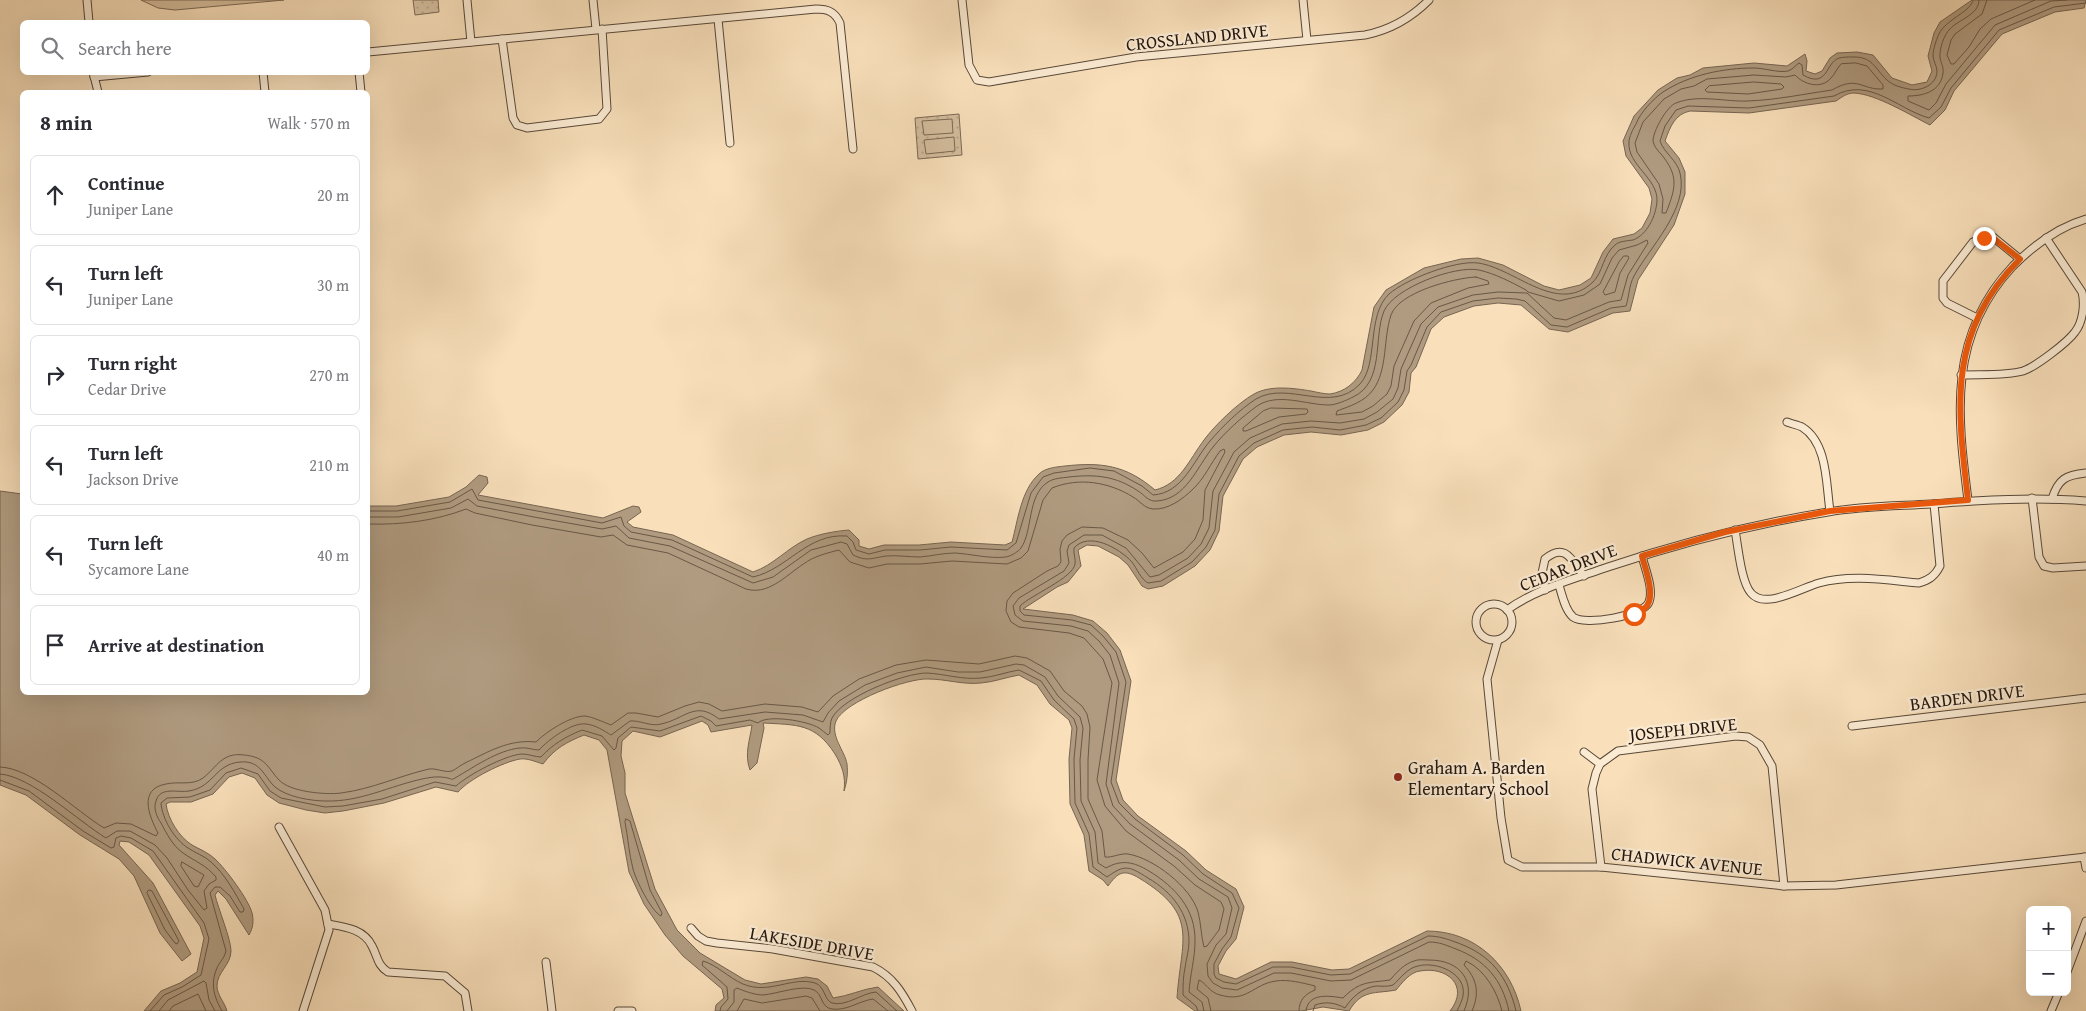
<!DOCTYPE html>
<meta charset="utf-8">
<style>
body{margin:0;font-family:"Gentium Book Plus",serif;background:#f2f2f3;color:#2b2b33}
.controls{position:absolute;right:15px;bottom:15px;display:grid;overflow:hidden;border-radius:8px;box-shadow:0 5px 20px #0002}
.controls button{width:45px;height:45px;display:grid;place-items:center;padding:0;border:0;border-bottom:1px solid #e1e1e2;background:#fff;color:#2b2b33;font:25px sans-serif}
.stop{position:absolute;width:15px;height:15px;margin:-11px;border:4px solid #ea580c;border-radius:50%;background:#fff}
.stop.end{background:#ea580c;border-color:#fff;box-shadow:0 1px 5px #0008}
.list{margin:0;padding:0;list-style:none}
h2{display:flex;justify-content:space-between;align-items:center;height:65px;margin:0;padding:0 20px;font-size:21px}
h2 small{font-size:16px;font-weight:400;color:#7c7c81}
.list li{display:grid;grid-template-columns:32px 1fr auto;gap:15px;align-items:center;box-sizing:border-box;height:80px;margin:0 10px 10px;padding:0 10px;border:1px solid #e1e1e2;border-radius:8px}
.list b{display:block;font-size:19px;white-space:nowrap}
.list p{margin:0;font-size:16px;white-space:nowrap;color:#7c7c81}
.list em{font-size:16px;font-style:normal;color:#7c7c81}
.icon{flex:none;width:28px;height:28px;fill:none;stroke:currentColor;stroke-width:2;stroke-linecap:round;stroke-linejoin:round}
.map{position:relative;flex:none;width:2086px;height:1011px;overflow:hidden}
.search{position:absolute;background:#fff;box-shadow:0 5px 20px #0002;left:20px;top:20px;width:350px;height:55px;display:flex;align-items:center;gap:12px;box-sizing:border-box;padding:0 18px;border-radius:8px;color:#7c7c81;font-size:19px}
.panel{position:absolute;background:#fff;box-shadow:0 5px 20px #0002;left:20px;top:90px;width:350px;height:605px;border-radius:8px}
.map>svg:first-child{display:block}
.green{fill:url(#green-dots);stroke:#7b6955}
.pitch{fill:#d4bd9d;stroke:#7b6955}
.water{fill:#b09b80;stroke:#776552}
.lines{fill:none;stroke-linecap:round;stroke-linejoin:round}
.shore{stroke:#695846;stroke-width:1}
.minor-casing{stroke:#584838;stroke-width:9}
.minor{stroke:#fbebd3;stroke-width:7}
.route{stroke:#ea580c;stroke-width:6}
.poi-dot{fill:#8f2418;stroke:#fbebd3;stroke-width:2}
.labels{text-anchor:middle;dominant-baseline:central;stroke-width:4.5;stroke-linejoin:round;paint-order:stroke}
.street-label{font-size:18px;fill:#22150d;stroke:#fbebd3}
.poi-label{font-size:18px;fill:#22150d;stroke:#fbebd3;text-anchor:start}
</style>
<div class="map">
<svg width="2086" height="1011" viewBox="0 0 2086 1011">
<defs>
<pattern id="green-dots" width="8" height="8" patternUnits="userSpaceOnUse" patternTransform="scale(1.25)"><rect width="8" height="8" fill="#d4bd9d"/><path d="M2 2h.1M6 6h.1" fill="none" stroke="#b6a286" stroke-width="1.8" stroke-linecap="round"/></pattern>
</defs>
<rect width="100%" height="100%" fill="#f9e0bb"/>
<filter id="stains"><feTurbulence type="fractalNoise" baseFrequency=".004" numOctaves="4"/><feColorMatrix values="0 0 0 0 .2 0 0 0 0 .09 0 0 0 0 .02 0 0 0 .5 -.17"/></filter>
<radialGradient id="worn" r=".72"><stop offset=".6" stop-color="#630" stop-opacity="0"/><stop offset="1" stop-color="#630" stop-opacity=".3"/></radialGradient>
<g class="green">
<path d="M413,0h25l1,12 -24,3z"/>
<path d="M959,114l3,41 -44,4 -3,-41z"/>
</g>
<g class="pitch">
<path d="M141,0h143l-109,10 -17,-2z"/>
<path d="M952,119l1,14 -29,2 -2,-14z"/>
<path d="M954,137l1,14 -29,3 -2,-14z"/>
</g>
<path class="water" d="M1972,0h114l-2,8 -29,4 -53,22 -48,57 -9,19 -15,15c-20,-10 -54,-31 -76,-32 -7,0 -12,4 -18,8l-87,12 -59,-2c-15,3 -20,16 -25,30l14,17 6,14v22l-11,31 -36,55 -8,31 -17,2 -45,19 -19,-3 -28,-24 -23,-2 -24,3 -30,11 -13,12 -15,38 -5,6 -2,19 -7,13 -18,17 -16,8 -27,5 -30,-3 -27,3 -27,12 -14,12 -20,37 -4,35 -9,19 -15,16 -32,20 -15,3 -6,-3 -14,-21 -9,-8 -21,-11 -11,-1 -9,5 3,16 -13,16 -11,5 -34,22 50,6 20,6 14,12 13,17 11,31 -15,99 7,20 15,16 48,35 20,19 30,19 8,18 -8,32 -10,12 -8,15 1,8 17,5 35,-17h21l40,8 17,-1 78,-38c48,0 84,34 94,80h-71c20,-25 -3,-45 -30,-40 -10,1 -18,12 -24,19 -21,4 -34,-1 -47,21l-26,-4 -22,4h-106l-18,-13c4,-59 23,-83 -38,-120 -15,-9 -21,-6 -31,8l-5,-6 -14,-9 -5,-36 -14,-31 -1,-45 3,-31 -3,-8 -19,-16 -13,-19 -18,-10c-12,2 -25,7 -38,8 -18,2 -35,-4 -53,-4 -20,-1 -83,22 -92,42 -6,15 9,30 11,43 1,9 0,18 -3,27 2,-15 -2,-25 -9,-37 -20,-31 -38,-29 -72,-31l1,5 -7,35 -7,7c-6,-16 0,-30 2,-45l-41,7 -3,-7 -6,-4 -42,16 -27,-6 -11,10 -1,15 4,17v20l30,96 22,41 23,23 45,27 16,4 45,-7 12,2 9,7 6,12c16,-2 29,-9 45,-11l26,24h-189l1,-6 8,-7 -2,-9 -39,-33 -18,-21 -21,-31 -15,-32 -22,-122 -8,-10 -15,-5c-17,7 -29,13 -41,29 -7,-2 -15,-6 -23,-5 -17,3 -51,20 -62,33l-22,-5 -52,16 -41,8 -18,2 -19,-3 -27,-7 -12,-8 -12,-17 -13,-5 -13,4 -16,17 -22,8h-21l-4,2c2,15 13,33 26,41 7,4 17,8 23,14 10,9 34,41 37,54 2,8 1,15 -3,22l-23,-36 -8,-8 -3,4c3,13 16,44 16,56 0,14 -14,21 -14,35 0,9 8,17 10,25h-83l17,-20 19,-8 17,-11 7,-34 -4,-12 -51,-71 -20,-13 -9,-1 -1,4 34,38 38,71 -9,7 -22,-28 -26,-57 -15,-17 -39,-24 -54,-40 -26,-10v-294l22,3v198h346v-186h28l53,-9 17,-10 13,-12 8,2 1,6 -10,12 125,23 30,-12 6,1 2,5 -14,10 6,5 40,8 80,37c21,-7 34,-24 54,-33 12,-5 29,-8 42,-9l10,10v6l10,3 15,-4h35l32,-3 54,3 7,-3c6,-22 9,-52 27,-68 6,-6 17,-7 26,-8 36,-4 61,-1 90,24 25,-6 34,-30 49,-50 11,-15 34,-37 50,-46 16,-9 39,-6 57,-3 5,1 13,3 19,3 14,-2 26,-11 32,-24l12,-63 12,-17 38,-22 37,-9 17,-1 25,7 41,21 15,4 21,-5 11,-7 12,-26 10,-13 21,-5 8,-6 8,-15 2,-14 -3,-11 -23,-32 -3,-15 11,-25 24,-26 19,-12 13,-3 13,-7 51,-5 33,3 18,-12 2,7 -1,10 9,3 7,-3 8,-13 7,-5 20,-1 16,3 19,23 20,7 15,-3 5,-11 -4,-15 6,-23 6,-11z"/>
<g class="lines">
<g class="shore">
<path d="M1979,0c0,15 -20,19 -29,29 -6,5 -11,21 -10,29 1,5 4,10 3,15 -2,18 -19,23 -35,23v5l21,9 7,-7 10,-19 49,-59 56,-24 16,-1"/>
<path d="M1987,0l-5,14 -27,20 -4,6 -4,15 4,9h3l15,-17 11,-18 11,-10 44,-19"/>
<path d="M1856,63l11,3 16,19v4c-22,1 -25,-14 -51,1 -28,4 -56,10 -84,11 -22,1 -50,-7 -72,2 -9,3 -23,28 -23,38 1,5 4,9 8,13 18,22 15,33 5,59h-4l1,-14 -4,-15 -22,-32 -2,-9 8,-21 21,-23 17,-10 13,-3 13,-7 47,-4 32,2 9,-2c8,9 26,15 36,3 4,-4 6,-10 10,-14z"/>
<path d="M1754,82l27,2 3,3 -2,2 -34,5 -41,-2 -2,-2 4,-4z"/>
<path d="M1624,256h4l1,2 -9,15 -5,19 -10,3 -2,-3 16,-30z"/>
<path d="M1476,277l12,4 1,3 -21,4 -37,15 -17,18 -20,45 -3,20 -4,8 -14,12 -11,6 -26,3 1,-4c13,-5 27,-9 36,-21 15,-21 10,-51 18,-75 8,-23 63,-37 85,-38z"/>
<path d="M1271,408l36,1 1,3 -2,2 -27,3 -33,14h-3v-3l20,-17z"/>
<path d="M368,511h29l53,-9 22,-13 6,11 124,23 19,-6 3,9 7,6 41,8 81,37c35,-8 54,-44 94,-41l6,6 3,8 13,4 16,-4h35l31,-3 56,3 9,-7 15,-50 12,-16 11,-4 36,-5 24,3 28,15 11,9c30,-2 40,-34 57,-54 13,-15 29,-31 46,-42 32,-19 75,16 104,-15 19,-21 6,-68 29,-90 17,-15 67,-34 89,-31 37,5 79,53 115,19 10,-10 10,-27 22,-37 4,-4 12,-4 18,-5 14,-5 23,-24 24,-39 1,-23 -30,-36 -28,-59 0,-5 4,-13 7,-18 4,-11 17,-25 27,-32 26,-17 60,-24 91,-24 10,0 24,5 34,3 4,-1 8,-6 11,-8l3,2 1,10c25,14 22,-12 36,-17 4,-1 9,-1 12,-1 22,-1 23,11 36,23 5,5 15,8 22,9 11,3 28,-4 28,-18 0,-5 -4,-10 -4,-15 0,-6 3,-16 6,-22 6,-14 33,-23 34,-34"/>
<path d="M368,517h30l53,-9 17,-9 9,7 57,11 68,12 14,-3 13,12 41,8 83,37 20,-6 38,-27 30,-8 6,2 6,11c15,7 18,3 33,1 11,-1 23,1 34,1 12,-1 23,-4 35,-4 16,1 35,6 51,4 5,-1 12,-5 15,-9 12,-17 6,-53 27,-66 6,-4 14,-4 21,-5 26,-3 47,-1 69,14 7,4 10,11 19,10 29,-2 40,-34 56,-54 12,-15 29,-30 44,-41 21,-14 49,-1 72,-1 7,0 18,-5 24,-8 32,-15 20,-59 31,-86 10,-23 71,-46 95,-41 17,4 32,12 47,20l2,2 31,9 25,-6 16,-11 12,-26 7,-8 18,-5 10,-5 1,3 -20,32 -7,25 -12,2 -43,18 -12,-2 -27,-25 -29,-1 -25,3 -35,12 -17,17 -20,45 -3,19 -5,11 -16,13 -13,7 -24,4 -29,-2 -29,3 -32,14 -16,14 -21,39 -4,37 -8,16 -13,14 -29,17 -9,2 -24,-29 -24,-13h-18l-15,10 -2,6 2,12 -5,8 -45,27 -6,8 2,9 8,6 48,5 17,5 11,10 11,14 9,28 -13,101 7,22 17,18 49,36 20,19 29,18 4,11 -6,26 -10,11 -9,19 1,12 5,7 9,5 15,2 37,-17h17l40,8 20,-1 78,-38c10,0 17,3 27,7 29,11 46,30 53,62"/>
<path d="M0,767c33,1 76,44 104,61l12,-5 15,1 25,12 2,-3c-9,-17 -20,-44 8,-49 12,-3 26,2 37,-6 14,-11 19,-26 41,-23 22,2 23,12 35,25 11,12 47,15 62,13 31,-4 58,-17 88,-24 8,-1 16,4 23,2 4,-2 9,-6 13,-8 23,-11 44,-24 71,-21 10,-10 34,-26 49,-26 8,1 18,6 26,9l17,-12h8l22,4 27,-11 14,-4 10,2 13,7 43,-7 37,3 16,5 15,-16 26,-17 37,-14 30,-5 53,4 36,-8 12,2 23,13 14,20 18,15 5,8 3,13 -2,33v39l14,32 3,26c7,1 15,-4 23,-3 25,4 63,33 70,58 3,11 3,24 6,35l3,-1 12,-16 5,-21 -3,-7 -26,-17 -21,-19 -48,-35 -21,-25 -8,-26 15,-97 -9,-24 -19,-21 -15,-5 -50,-6 -8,-5 -5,-11 1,-10 6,-8 34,-22 11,-5 3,-4 -1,-13 2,-8 5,-6 15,-8 21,1 25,12 14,13 12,15 29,-16 12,-13 8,-19 2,-30 20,-38 -1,-3 -4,2c-9,12 -16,28 -27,38 -10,10 -25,21 -40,20 -9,-1 -13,-8 -20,-12 -24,-15 -54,-20 -81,-9l-9,12 -15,51 -7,7 -14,6 -55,-3 -32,3h-33l-18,4 -19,-6 -11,-12c-8,2 -16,4 -23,7 -23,9 -43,40 -70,32l-78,-36 -41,-8 -14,-10 -12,2 -69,-12 -57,-12 -9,-4c-31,12 -65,16 -98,15"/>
<path d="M0,774c31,2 78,47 106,64l11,-7h13l25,14 12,13 21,32 16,20 3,-2 -3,-17 5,-7 7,-4v-3c-10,-12 -20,-15 -33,-24 -11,-8 -16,-19 -22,-30 -4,-6 -8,-14 -5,-22 4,-15 22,-8 33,-10 25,-4 26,-27 51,-29 21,-2 24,15 35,25 12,10 36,14 51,14 34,1 64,-15 96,-22 10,-2 16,-3 26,-1 3,1 4,2 7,0 19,-11 43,-28 65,-30 7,-1 13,2 19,2 9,-10 33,-28 47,-26 10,1 18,7 25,11l19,-14c10,-1 21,6 31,3 24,-5 34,-24 58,-5l46,-7 38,3 20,7 5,-9 11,-12 26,-16 32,-12 29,-6 32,5h22l36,-8 8,1 21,12 13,19 22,21 3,11 -3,32 1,41 14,31 3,31 8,5c16,-9 28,-6 43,3 26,16 47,38 46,71 0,16 -5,33 -6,50l13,10 2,9"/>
<path d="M0,780l29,11 54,40 28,17 3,-1 2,-9 5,-2 10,2 22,13 51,72 5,16 -8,36 -19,12 -18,8 -14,16"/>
<path d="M626,819l4,2 20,69 12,23 -1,3c-10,-5 -25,-36 -28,-47 -4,-15 -5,-32 -8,-47z"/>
<path d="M182,862l22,13 -6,12 -4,-1 -13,-20z"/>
<path d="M149,890l3,1 27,50 -2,3 -2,-1 -10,-13 -18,-37z"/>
<path d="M159,1011l9,-11 36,-19 2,2 3,17 6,11"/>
<path d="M169,1011l4,-5 25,-12 8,17"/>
<path d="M222,1011c-8,-14 -12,-27 -5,-43 3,-7 7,-9 9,-17l-16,-58 5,-6h5l10,9 10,16h3l1,-3c-9,-16 -19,-35 -33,-47 -6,-6 -16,-9 -23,-14 -13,-8 -26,-29 -27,-45l6,-5 23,-1 20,-7 16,-17 15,-5 17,6 12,17 11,7 44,9 18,-1 39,-7 53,-17 21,4c12,-11 49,-31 66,-32 7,0 13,3 19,3 12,-13 24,-20 41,-27l20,6 12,14 2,-2 2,-10 13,-11 29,4 41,-15 10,5 5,5 34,-6 8,3c9,-9 50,-2 61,5 3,2 6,5 9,7l2,-2c0,-4 0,-11 2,-15 11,-21 72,-45 95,-45 18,1 36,7 54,5 13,-1 25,-6 38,-8l22,11 13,19 20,19 3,9 -3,31 1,44 14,31 4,33 14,10c18,-13 22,-11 41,1 24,14 41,35 41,64 0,8 -3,18 -4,26 -2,9 -2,18 -2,27l13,11 2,5"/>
<path d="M720,1011l1,-4 7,-8 -1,-12 -25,-22 1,-4c14,4 26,17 40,23 26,11 49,-8 72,-1 10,3 9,17 17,20 14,4 30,-10 44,-11l21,19"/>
<path d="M727,1011l7,-9v-12l3,-2c7,3 18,7 26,7 13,-1 40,-11 51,-5 9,4 6,17 18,19 15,2 27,-8 41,-10l15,12"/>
<path d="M737,1011l7,-12 18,4 44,-7 6,2 8,13"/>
<path d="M1211,1011l-3,-13 -11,-9 2,-9c7,3 10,12 21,15 27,8 33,-11 56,-14 12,-2 27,2 39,5v4c-10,4 -16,10 -16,21"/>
<path d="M1306,1011c2,-19 24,-15 37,-13 17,-17 25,-15 47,-18 7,-8 14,-16 24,-19 4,-2 10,-1 15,-1 32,0 48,22 35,51"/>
<path d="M1313,1011l2,-6c11,-4 21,-2 30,3 7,-11 17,-20 31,-22 5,0 11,1 17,-1 7,-6 14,-17 25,-19 18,-5 49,7 45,30 -1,5 -4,11 -6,15"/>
<path d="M1472,1011c8,-18 5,-32 -8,-46l2,-4c19,9 31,30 36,50"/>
<path d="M1516,1011c-8,-34 -25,-56 -58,-68 -11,-4 -19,-7 -30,-7l-78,38 -19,1 -40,-8h-18l-37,17 -12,-2 -8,-4 -2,-4v-10l8,-15 9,-12 8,-29 -7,-15 -29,-19 -20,-19 -48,-36 -16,-16 -8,-21 15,-100 -10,-30 -13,-16 -12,-11 -19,-5 -48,-5 -4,-4v-5c11,-11 53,-28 55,-42 1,-5 -2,-11 -1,-16 15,-17 45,0 58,14 5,7 9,17 16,21l13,-2 31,-19 14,-15 9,-17 4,-36 20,-38 15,-13 29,-13 29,-3 28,3 26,-5 15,-7 17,-16 6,-12 3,-19 4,-6 16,-38 14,-15 32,-11 25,-3 18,1 9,2 26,24 16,2 44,-19 15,-2c3,-9 3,-21 8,-30 15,-28 55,-67 46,-103 -3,-13 -16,-20 -20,-32l5,-15 11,-16 12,-4 61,2 85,-12c35,-20 63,13 95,22l12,-11 10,-19 48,-58 55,-23 32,-4"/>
</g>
<defs>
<g id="minor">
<path d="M87,0l2,22"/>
<path d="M467,0l4,42"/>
<path d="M593,0l3,29"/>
<path d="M962,0l7,65 8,15 12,2 147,-25 229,-22c25,-5 46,-17 64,-35"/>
<path d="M1303,0l4,40"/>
<path d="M718,19l12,124"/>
<path d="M502,39l11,79 4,7 10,3 72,-9 8,-10 -5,-80"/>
<path d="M368,52l448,-43c12,0 19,3 24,14l13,126"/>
<path d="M93,72l5,20"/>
<path d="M263,72l2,20"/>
<path d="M359,72l2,20"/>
<path d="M94,77l54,-5"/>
<path d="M1977,318l-30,-15 -4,-5v-17l30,-39 11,-4 9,-1 27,22"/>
<path d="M1961,375c19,-1 45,1 62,-4 12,-4 44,-28 52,-39 8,-10 10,-28 7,-40l-36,-54"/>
<path d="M1787,422c5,2 11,3 15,5 26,16 24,58 28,84"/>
<path d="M2032,498l7,59 5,9 9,2 33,-2"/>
<path d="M2052,499c6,-20 14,-24 34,-26"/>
<path d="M1968,500c-11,-86 -20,-165 45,-234 21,-21 45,-39 73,-47"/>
<path d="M1735,530c3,16 6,52 16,63 14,17 50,-5 68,-10 32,-9 67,-3 100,0 10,-3 16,-7 21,-17l-6,-62"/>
<path d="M1559,585c3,10 6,25 14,32 11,9 71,-1 76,-15 5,-13 -4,-33 -7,-46"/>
<path d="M1545,590l-3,-17 3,-14c20,-17 27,1 39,17"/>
<circle cx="1494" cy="622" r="18"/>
<path d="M1507,610c29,-21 67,-31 101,-43 72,-24 145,-43 220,-55 34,-6 69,-6 103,-8 52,-4 103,-7 155,-3"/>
<path d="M1498,640l-11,39 14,139 7,42 14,7h79l183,19 52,-1 250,-28"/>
<path d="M1852,726l234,-28"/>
<path d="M1584,752l16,12"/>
<path d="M279,827l46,83 4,20 -26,81"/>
<path d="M2084,857l2,11"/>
<path d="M1601,867l-9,-78 4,-16 4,-9 18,-13 118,-15 12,1 12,8 12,21 12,120"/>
<path d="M328,924c17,3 36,5 44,22 6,11 5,19 16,26l57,4 20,17 3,18"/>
<path d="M691,928l7,8 8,5 11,2 56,6 100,18c20,10 29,25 39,44"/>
<path d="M546,962l6,49"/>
<path d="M2067,972l19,-51"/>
<path d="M618,1011h14"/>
<path d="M2051,1011l8,-19"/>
</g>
</defs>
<use href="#minor" class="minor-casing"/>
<use href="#minor" class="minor"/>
</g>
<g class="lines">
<path class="route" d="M1634,614c4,-2 8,-4 11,-6 12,-11 0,-39 -3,-52l83,-24 105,-21 138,-11c-11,-94 -21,-168 52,-241l-27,-21h-9"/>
</g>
<circle class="poi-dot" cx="1398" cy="777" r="5"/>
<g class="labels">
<g class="street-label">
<text transform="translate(1197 37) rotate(-6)">CROSSLAND DRIVE</text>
<text transform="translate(1568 567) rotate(-21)">CEDAR DRIVE</text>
<text transform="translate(1967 697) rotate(-7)">BARDEN DRIVE</text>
<text transform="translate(1683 729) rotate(-6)">JOSEPH DRIVE</text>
<text transform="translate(1687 861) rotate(6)">CHADWICK AVENUE</text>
<text transform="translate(812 943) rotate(10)">LAKESIDE DRIVE</text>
</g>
<g class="poi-label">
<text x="1408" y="767">Graham A. Barden<tspan x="1408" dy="21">Elementary School</tspan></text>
</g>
</g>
<rect width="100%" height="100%" filter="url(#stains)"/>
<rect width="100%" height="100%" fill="url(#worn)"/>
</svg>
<div class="controls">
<button>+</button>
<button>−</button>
</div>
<div class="stop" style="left:1634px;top:614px"></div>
<div class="stop end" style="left:1984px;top:238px"></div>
<div class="search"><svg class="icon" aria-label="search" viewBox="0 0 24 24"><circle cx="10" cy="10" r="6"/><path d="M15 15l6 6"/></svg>Search here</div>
<section class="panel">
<h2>8 min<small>Walk · 570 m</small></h2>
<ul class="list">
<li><svg class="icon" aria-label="ahead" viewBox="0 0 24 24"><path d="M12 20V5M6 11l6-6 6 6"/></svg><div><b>Continue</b><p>Juniper Lane</p></div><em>20 m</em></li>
<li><svg class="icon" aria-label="left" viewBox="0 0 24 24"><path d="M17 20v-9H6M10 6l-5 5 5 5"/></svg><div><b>Turn left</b><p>Juniper Lane</p></div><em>30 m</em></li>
<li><svg class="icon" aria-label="right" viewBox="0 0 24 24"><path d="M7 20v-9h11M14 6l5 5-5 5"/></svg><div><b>Turn right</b><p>Cedar Drive</p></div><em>270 m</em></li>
<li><svg class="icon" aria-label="left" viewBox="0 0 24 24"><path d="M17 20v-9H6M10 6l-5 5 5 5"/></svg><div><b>Turn left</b><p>Jackson Drive</p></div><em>210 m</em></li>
<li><svg class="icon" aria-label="left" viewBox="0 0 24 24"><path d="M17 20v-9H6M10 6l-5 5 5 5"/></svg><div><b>Turn left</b><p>Sycamore Lane</p></div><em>40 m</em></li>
<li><svg class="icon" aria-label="arrive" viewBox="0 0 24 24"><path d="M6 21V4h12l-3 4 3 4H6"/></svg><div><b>Arrive at destination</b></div></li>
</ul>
</section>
</div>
